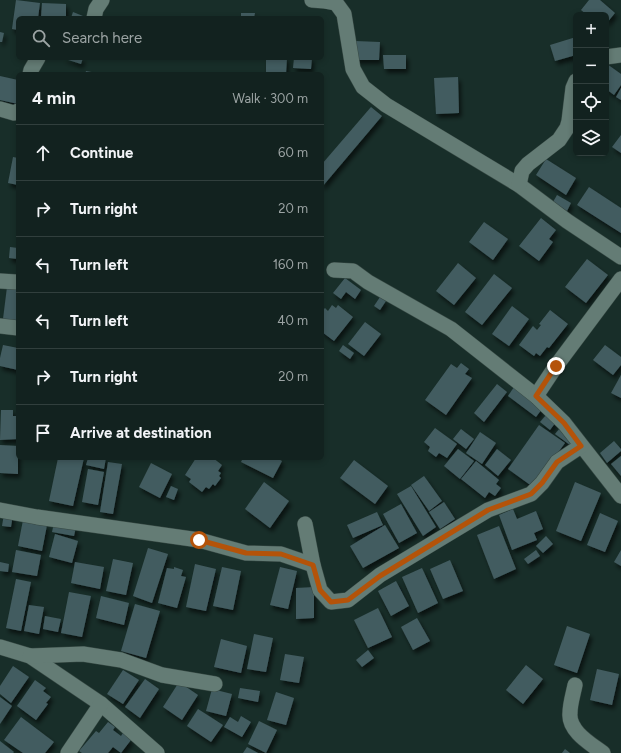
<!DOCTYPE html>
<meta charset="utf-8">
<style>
body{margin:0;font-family:Figtree,sans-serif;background:#1b2a28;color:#f1f3f6}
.controls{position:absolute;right:12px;top:12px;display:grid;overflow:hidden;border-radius:6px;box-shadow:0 2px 6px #0003}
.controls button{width:36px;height:36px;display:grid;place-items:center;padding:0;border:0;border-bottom:1px solid #313f3d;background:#12221f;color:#f1f3f6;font:20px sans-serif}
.stop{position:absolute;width:12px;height:12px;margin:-9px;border:3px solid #b45309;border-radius:50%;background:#fff}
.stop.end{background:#b45309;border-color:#fff;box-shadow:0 1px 4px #0008}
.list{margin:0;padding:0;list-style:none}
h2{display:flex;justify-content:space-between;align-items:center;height:52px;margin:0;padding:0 16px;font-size:17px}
h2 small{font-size:13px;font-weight:400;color:#9ca4a4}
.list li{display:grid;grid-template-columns:26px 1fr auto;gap:12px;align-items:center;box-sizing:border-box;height:56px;padding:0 16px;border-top:1px solid #313f3d}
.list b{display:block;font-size:15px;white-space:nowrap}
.list em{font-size:13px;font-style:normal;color:#9ca4a4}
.icon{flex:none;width:22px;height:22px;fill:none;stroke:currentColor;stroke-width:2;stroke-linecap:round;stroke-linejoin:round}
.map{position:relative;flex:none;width:621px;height:753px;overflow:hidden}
.search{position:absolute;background:#12221f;box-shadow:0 2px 6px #0003;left:16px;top:16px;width:308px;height:44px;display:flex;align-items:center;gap:10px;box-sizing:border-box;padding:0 14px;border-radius:6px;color:#9ca4a4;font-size:15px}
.panel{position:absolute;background:#12221f;box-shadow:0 2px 6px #0003;left:16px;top:72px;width:308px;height:388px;border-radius:6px}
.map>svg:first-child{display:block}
.building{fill:#435c60;filter:url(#shadow)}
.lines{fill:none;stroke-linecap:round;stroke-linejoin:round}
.minor-casing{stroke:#374944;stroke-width:16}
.minor{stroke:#647c75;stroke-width:15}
.route{stroke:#b45309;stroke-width:5}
</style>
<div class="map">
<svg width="621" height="753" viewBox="0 0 621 753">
<defs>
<filter id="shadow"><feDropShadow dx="2.5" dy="4" stdDeviation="2" flood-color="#0009"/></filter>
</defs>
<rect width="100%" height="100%" fill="#182e29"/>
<g class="building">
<path d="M16,0l24,3 -2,15h-20v12l-6,-1z"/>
<path d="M589,0h11l15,13 -9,11v-9h-19l-6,-5z"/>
<path d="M42,3l24,1v14h-25z"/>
<path d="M73,12l15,6h-17z"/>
<path d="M241,13h14l-1,5h-13z"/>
<path d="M0,32l4,1 -2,9h-2z"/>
<path d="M576,37v18l-21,6 -5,-16z"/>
<path d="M355,41l25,1 -1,18h-24z"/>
<path d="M383,55h23v14h-22z"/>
<path d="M62,58h21l-2,6z"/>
<path d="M266,58h21l-1,16h-20z"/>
<path d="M294,58h18l-1,11 -18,-1z"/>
<path d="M607,64l14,10v11l-7,10 -8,-6z"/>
<path d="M86,71l11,2v1h-12z"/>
<path d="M0,76l18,4v24l-18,-4z"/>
<path d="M458,77l1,36 -23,1 -2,-36z"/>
<path d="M621,88v12l-5,-3z"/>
<path d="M371,107l11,9 -60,71v-23z"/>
<path d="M621,135v18l-9,-6z"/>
<path d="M13,157l5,1v27l-10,-2z"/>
<path d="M546,159l30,19 -10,17 -30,-20z"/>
<path d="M589,187l32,21v25l-44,-28z"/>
<path d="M557,195l14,8 -4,8 -14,-9z"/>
<path d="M541,218l15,12 -7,9 4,3 -14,19 -20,-15z"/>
<path d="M484,222l24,17 -15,21 -24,-18z"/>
<path d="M10,247l8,1v11l-9,-1z"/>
<path d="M587,259l21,16 -22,28 -21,-16z"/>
<path d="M458,263l18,15 -22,27 -18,-14z"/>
<path d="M494,274l18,14 -30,37 -17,-13z"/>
<path d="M345,278l16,12 -6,9 -9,-7 -5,7 -8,-6z"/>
<path d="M7,287l11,1v33l-15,-2z"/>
<path d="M380,297l6,4 -6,9 -6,-4z"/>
<path d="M332,305l4,3 2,-3 15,12 -19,24 -12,-9v-21l3,-3 3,3z"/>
<path d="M512,306l17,13 -20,27 -17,-12z"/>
<path d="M550,310l18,14 -19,24 -2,-1 -7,9 -4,-3 -2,3 -15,-11 14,-19 4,4 4,-5 -2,-1z"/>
<path d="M365,322l16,12 -17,22 -16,-12z"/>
<path d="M3,345l15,3v22l-18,-4v-8z"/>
<path d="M343,345l11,8 -4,6 -11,-8z"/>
<path d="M605,345l16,12v8l-8,10 -20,-15z"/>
<path d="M461,363l8,6 -4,5 7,4 -26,37 -21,-15 26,-36 6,4z"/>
<path d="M621,375v23l-10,-5z"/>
<path d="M497,384l10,8 -23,30 -10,-9z"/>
<path d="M514,387l28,22 -6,8 -28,-21z"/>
<path d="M1,410h12v6h5v23l-18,1z"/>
<path d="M547,414l9,8 -6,8 -10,-8z"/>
<path d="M539,425l26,18 -32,44 -25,-18z"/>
<path d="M561,427l14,11 -5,7 -15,-11z"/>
<path d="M435,428l22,16 -10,14 -8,-5 -3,4 -8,-6 2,-4 -6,-5z"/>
<path d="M461,429l13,10 -8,10 -13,-10z"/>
<path d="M480,432l16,11 -14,21 -16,-11z"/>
<path d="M614,441l7,8v2l-14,12 -7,-10z"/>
<path d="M0,445l18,1v28l-18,-1z"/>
<path d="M458,449l16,12 -14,18 -16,-13z"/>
<path d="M497,449l14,11 -13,16 -13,-11z"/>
<path d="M621,456v20l-10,-12z"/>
<path d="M58,458h26l-11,48 -24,-5z"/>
<path d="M88,458h18l-2,11 -18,-4z"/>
<path d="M196,458h17l9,7 -4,6 3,2 -2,3 2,2 -6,8 -2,-2 -4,5 -3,-2 -4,5 -13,-10 2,-3 -6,-4z"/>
<path d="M243,458h34l5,3 -9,17 -32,-16z"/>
<path d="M354,460l34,26 -13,18 -35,-26z"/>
<path d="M476,461l23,19 -3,4 5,4 -6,8 -6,-4 -4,6 -24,-19z"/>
<path d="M108,462l14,2 -9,50 -13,-2z"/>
<path d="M151,463l21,11 -12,24 -21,-11z"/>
<path d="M88,469l16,3 -6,33 -16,-3z"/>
<path d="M424,476l18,25 -13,10 -18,-26z"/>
<path d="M264,482l25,19 -19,27 -25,-19z"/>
<path d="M575,482l26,11 -20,48 -25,-10z"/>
<path d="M171,486l7,3 -4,11 -8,-3z"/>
<path d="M411,486l25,41 -13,9 -26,-42z"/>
<path d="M444,502l11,17 -15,10 -11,-17z"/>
<path d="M401,504l16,29 -18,10 -16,-29z"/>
<path d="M513,509l4,10 19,-8 7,18 -9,4 3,7 -25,10 -13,-35z"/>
<path d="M377,512l6,13 -30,13 -6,-13z"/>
<path d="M600,513l18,8 -13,31 -18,-7z"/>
<path d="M4,514h9l-2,13 -9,-1z"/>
<path d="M23,520l24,5 -5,26 -24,-5z"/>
<path d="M54,523l22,4 -2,9 -22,-4z"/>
<path d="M385,525l14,23 -36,20 -13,-22z"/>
<path d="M499,526l17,43 -22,10 -17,-44z"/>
<path d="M55,534l23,7 -6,22 -23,-6z"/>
<path d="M546,536l7,8 -10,9 -7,-7z"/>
<path d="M148,548l20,6 -16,49 -19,-7z"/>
<path d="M16,550l25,5 -4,21 -25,-4z"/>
<path d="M536,550l4,6 -12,8 -4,-5z"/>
<path d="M621,550v16l-7,-4z"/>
<path d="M113,559l20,4 -7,32 -20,-4z"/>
<path d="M450,560l13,31 -20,8 -13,-30z"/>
<path d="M0,562l9,2 -1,8 -8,-1z"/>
<path d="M75,562l29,5 -4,22 -29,-6z"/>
<path d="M195,564l21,5 -10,42 -20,-4z"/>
<path d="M174,567l9,3 -2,6 5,1 -9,31 -19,-5 9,-35 7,1z"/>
<path d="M222,567l19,4 -8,39 -20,-4z"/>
<path d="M280,567l17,4 -9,38 -18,-4z"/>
<path d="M422,568l16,35 -20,10 -16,-36z"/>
<path d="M16,579l15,3 -10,49 -15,-3z"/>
<path d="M396,581l13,25 -18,10 -13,-25z"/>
<path d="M314,587v31l-18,1v-31z"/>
<path d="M69,592l22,4 -9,41 -21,-4z"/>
<path d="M101,596l28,7 -5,22 -28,-7z"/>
<path d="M135,604l25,7 -14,47 -25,-7z"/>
<path d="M29,605l15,2 -5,27 -15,-3z"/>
<path d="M378,608l14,29 -24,11 -14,-28z"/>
<path d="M45,616l16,3 -3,13 -15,-3z"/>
<path d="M417,618l13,23 -17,9 -12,-23z"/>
<path d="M567,626l23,8 -13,39 -23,-8z"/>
<path d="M254,634l19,4 -7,34 -19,-3z"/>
<path d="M221,639l26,7 -6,27 -27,-6z"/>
<path d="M368,650l6,8 -12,9 -6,-7z"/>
<path d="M285,654l19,3 -5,26 -19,-3z"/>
<path d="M526,665l17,14 -20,25 -17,-14z"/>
<path d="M13,666l16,11 -18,26 -11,-9v-8z"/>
<path d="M597,669l22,5 -7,31 -22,-5z"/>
<path d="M123,670l16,10 -16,24 -16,-10z"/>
<path d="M145,679l14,10 -19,29 -15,-11z"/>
<path d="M35,680l11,8 -3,3 8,6 -5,6 2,1 -12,16 -19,-14z"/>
<path d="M179,682l19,13 -16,25 -19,-13z"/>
<path d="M240,688l20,3 -2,11 -20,-4z"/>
<path d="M212,689l20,5 -6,22 -20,-5z"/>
<path d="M276,692l18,6 -8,27 -19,-5z"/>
<path d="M0,697l12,9 -12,18z"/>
<path d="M198,709l25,16 -12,17 -24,-16z"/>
<path d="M241,716l10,6 -9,15 -18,-10 6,-10 8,5z"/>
<path d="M21,717l33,25 -9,11h-22l-19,-13z"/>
<path d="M259,721l18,9 -11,23 -18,-9z"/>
<path d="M108,722l7,5 -2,3 8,6 2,-3 8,7 -10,13 -8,-6 -5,6h-26l-3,-2 17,-20 3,2z"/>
<path d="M0,741l14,11 -1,1h-13z"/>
<path d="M247,747l11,6h-15z"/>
<path d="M565,749l5,4h-8z"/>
</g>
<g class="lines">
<defs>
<g id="minor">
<path d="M312,0l13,1 11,2 8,11 9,55 10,18 23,18 133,80 48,36 54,36"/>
<path d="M94,18l2,-9 6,-9"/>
<path d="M606,57l15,-2"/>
<path d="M30,74l1,-4 7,-12"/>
<path d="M0,109l14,4 4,-2"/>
<path d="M519,185l3,-14 6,-7 31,-24 8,-12 2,-7 4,-33 3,-7"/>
<path d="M334,270l19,1 15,11 83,47 85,67 28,27 57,73"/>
<path d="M0,281l16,1"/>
<path d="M0,326l18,2"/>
<path d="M536,396l20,-30 65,-87"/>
<path d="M0,510l37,7 162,23 47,13 35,1 32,11"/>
<path d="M305,524l8,41 7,25 11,12 17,-2 32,-25 108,-65 43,-16 11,-11 15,-21 24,-16"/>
<path d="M0,647l30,9 71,48 56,49"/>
<path d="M30,656l53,-2 38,6 41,15 53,9"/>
<path d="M575,685c-2,10 -5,19 -5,28 -2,18 21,31 33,40"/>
<path d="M68,753l33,-49"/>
</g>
</defs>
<use href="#minor" class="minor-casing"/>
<use href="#minor" class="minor"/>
</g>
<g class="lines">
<path class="route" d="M199,540l47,13 35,1 32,11 7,25 11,12 17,-2 32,-24 108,-66 43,-16 11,-11 15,-21 24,-16 -17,-23 -28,-27 20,-30"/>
</g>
</svg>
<div class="controls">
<button>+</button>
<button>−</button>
<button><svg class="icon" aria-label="locate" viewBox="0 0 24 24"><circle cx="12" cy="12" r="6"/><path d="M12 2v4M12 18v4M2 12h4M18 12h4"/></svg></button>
<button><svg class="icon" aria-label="layers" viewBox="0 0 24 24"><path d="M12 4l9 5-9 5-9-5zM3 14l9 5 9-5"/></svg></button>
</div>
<div class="stop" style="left:199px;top:540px"></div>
<div class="stop end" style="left:556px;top:366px"></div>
<div class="search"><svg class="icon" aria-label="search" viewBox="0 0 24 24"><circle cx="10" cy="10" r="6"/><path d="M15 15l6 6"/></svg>Search here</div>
<section class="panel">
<h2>4 min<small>Walk · 300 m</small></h2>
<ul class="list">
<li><svg class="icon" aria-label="ahead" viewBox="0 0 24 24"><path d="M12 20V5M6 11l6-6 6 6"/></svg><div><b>Continue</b></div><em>60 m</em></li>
<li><svg class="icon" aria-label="right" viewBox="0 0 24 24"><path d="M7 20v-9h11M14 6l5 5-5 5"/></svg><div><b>Turn right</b></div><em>20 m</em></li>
<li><svg class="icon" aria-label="left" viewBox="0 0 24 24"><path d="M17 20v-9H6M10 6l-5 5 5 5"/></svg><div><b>Turn left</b></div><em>160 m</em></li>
<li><svg class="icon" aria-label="left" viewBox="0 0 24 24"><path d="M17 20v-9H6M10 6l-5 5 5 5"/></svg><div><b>Turn left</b></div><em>40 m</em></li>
<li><svg class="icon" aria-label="right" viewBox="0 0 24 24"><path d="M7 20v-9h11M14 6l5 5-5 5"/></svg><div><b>Turn right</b></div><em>20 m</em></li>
<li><svg class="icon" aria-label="arrive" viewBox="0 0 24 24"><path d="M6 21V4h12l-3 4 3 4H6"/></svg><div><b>Arrive at destination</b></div></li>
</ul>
</section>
</div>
